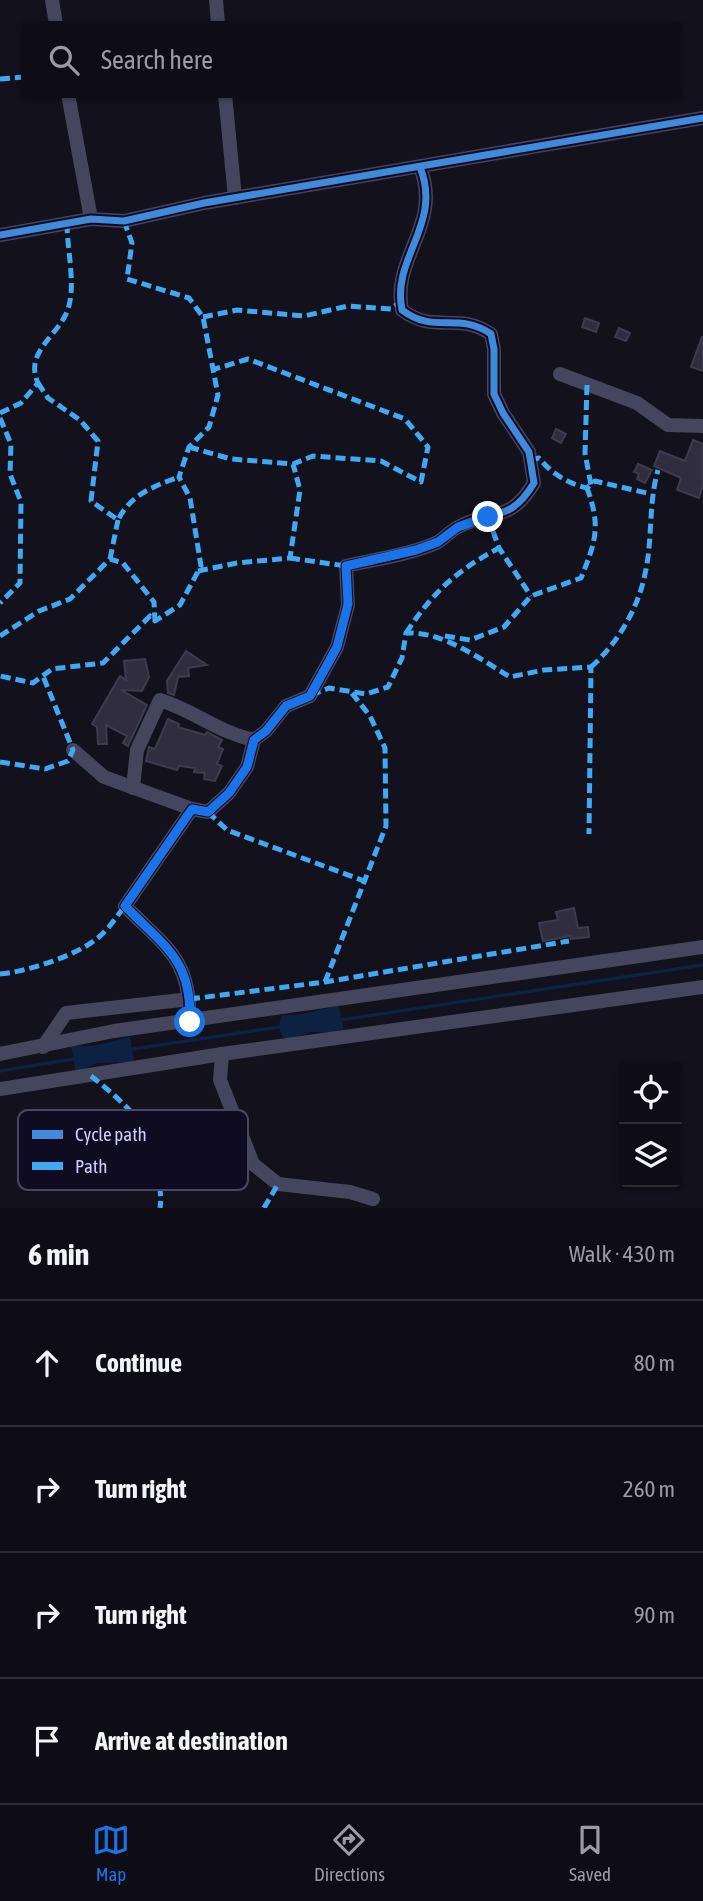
<!DOCTYPE html>
<meta charset="utf-8">
<style>
body{margin:0;font-family:"Asap Condensed",sans-serif;background:#1c1b22;color:#f1f3f6}
.controls{position:absolute;right:21px;bottom:21px;display:grid;overflow:hidden;border-radius:7px;box-shadow:0 2px 5px #0004}
.controls button{width:63px;height:63px;display:grid;place-items:center;padding:0;border:0;border-bottom:2px solid #2e2d34;background:#0e0d15;color:#f1f3f6;font:35px sans-serif}
.stop{position:absolute;width:21px;height:21px;margin:-16px;border:5px solid #1a73e8;border-radius:50%;background:#fff}
.stop.end{background:#1a73e8;border-color:#fff;box-shadow:0 2px 7px #0008}
.list{margin:0;padding:0;list-style:none}
h2{display:flex;justify-content:space-between;align-items:center;height:91px;margin:0;padding:0 28px;font-size:30px}
h2 small{font-size:23px;font-weight:400;color:#9b9ca0}
.list li{display:grid;grid-template-columns:46px 1fr auto;gap:21px;align-items:center;box-sizing:border-box;height:126px;padding:0 28px;border-top:2px solid #2e2d34}
.list b{display:block;font-size:26px;white-space:nowrap}
.list em{font-size:23px;font-style:normal;color:#9b9ca0}
.icon{flex:none;width:38px;height:38px;fill:none;stroke:currentColor;stroke-width:2;stroke-linecap:round;stroke-linejoin:round}
.map{position:relative;flex:none;width:703px;height:1208px;overflow:hidden}
.search{position:absolute;background:#0e0d15;box-shadow:0 2px 5px #0004;left:21px;right:21px;top:21px;height:77px;display:flex;align-items:center;gap:18px;box-sizing:border-box;padding:0 24px;border-radius:7px;color:#9b9ca0;font-size:26px}
.sheet{height:595px;background:#0e0d15}
nav{display:flex;justify-content:space-around;align-items:center;box-sizing:border-box;height:98px;border-top:2px solid #2e2d34;background:#0e0d15;font-size:19px;color:#9b9ca0}
nav a{display:grid;justify-items:center;gap:4px}
nav .on{color:#1a73e8}
.map>svg:first-child{display:block}
.water{fill:#0b2242}
.lines{fill:none;stroke-linecap:round;stroke-linejoin:round}
.stream{stroke:#0b2242;stroke-width:3.5}
.building{fill:#302e3e;stroke:#3d3b50;stroke-width:2}
.minor{stroke:#45455d;stroke-width:14}
.quiet{stroke:#3fa9f5;stroke-width:5;stroke-dasharray:10 5;stroke-linecap:butt}
.cycleway-casing{stroke:#0f0c21;stroke-width:11}
.cycleway{stroke:#408adc;stroke-width:7}
.route{stroke:#1a73e8;stroke-width:9}
.key{fill:#0f0c21;stroke:#494664;stroke-width:2}
.key-label{font-size:19px;fill:#cfccff}
</style>
<div class="map">
<svg width="703" height="1208" viewBox="0 0 703 1208">
<rect width="100%" height="100%" fill="#12111c"/>
<g class="water">
<path d="M339,1006l5,26h-33l-25,9c-7,-9 -9,-15 -4,-26 19,2 38,-7 57,-9z"/>
<path d="M130,1037l4,25 -37,1 -21,10 -5,-27h22z"/>
</g>
<g class="lines">
<g class="stream">
<path d="M341,1020l362,-55"/>
<path d="M133,1049l146,-22"/>
<path d="M0,1071l74,-12"/>
</g>
</g>
<g class="building">
<path d="M585,318l14,5 -3,9 -14,-5z"/>
<path d="M619,328l11,5 -4,8 -11,-4z"/>
<path d="M702,337h1v34l-12,-4z"/>
<path d="M556,429l10,5 -5,9 -9,-5z"/>
<path d="M693,440l10,4v41l-4,13 -22,-8 4,-12 -27,-12 6,-15 25,10z"/>
<path d="M638,464l14,6 -7,13 -8,-4 2,-5 -5,-2z"/>
<path d="M186,651l21,14 -19,3 1,8 -11,1 -4,18 -6,-2 -1,-12z"/>
<path d="M145,659l4,18 -7,14 -21,-1 26,15 -19,41 -5,-3 4,-7 -21,-11 1,19h-9l-1,-17 -5,-3 28,-48 6,4 -2,-19z"/>
<path d="M168,719l11,5 -1,3 27,8 2,-3 15,8 -4,7 5,2 -6,15 5,2 -7,15 -11,-2 1,-6 -11,-1 1,-4 -16,-2 -2,4 -31,-9 3,-14 6,2z"/>
<path d="M574,908l4,20 10,-1 1,10 -18,2 -1,-3 -27,5 -4,-18 19,-3 -2,-8z"/>
</g>
<g class="lines">
<g class="minor">
<path d="M52,0l4,24"/>
<path d="M216,0l2,24"/>
<path d="M68,94l23,125"/>
<path d="M225,94l10,104"/>
<path d="M0,235l91,-16 33,2 80,-18 499,-85"/>
<path d="M560,374l77,29 31,22 35,1"/>
<path d="M73,750l31,27 88,32"/>
<path d="M133,788l4,-38 23,-50c37,12 55,31 94,40"/>
<path d="M189,1022c3,-63 -24,-75 -64,-116l67,-97 16,3 21,-19 18,-26 7,-27 12,-9 20,-25 24,-10 27,-49 11,-42 -2,-39c30,-7 62,-11 90,-23 8,-4 14,-12 22,-16 36,-19 51,-3 76,-44l-5,-31 -26,-39 -9,-19v-45l-3,-15c-34,-23 -56,1 -89,-24 -11,-53 41,-85 18,-143"/>
<path d="M43,1047l23,-34 124,-14"/>
<path d="M0,1054l114,-23 589,-84"/>
<path d="M222,1054l-2,26 33,84 25,20 72,8 23,7"/>
<path d="M0,1089l222,-35 481,-67"/>
</g>
<g class="quiet">
<path d="M0,79l24,-2"/>
<path d="M124,221l8,22 -5,36 62,19 14,19 15,78 -9,32 -20,20 -10,30 11,21 11,68 -21,39 -25,16"/>
<path d="M203,317l34,-7 67,6 44,-10 43,3 9,-7"/>
<path d="M38,383l10,15 32,22 18,21 -7,60 27,19c12,-25 36,-34 61,-43"/>
<path d="M587,385l-2,68 6,32"/>
<path d="M0,413l21,-10 17,-20c-13,-29 15,-44 27,-67 13,-24 2,-64 2,-93"/>
<path d="M0,418l11,26 -1,30 11,28 -1,81 -20,20"/>
<path d="M189,447l42,12 62,5 20,-8 68,5 40,21 7,-35 -23,-28 -157,-60 -33,10"/>
<path d="M530,460l9,-2c13,16 28,25 48,30l8,-7 56,13"/>
<path d="M488,517l11,31 32,48"/>
<path d="M290,558l56,8"/>
<path d="M110,559l8,-39"/>
<path d="M198,571l39,-8 53,-5 10,-68 -7,-26"/>
<path d="M406,633c27,-41 50,-62 93,-85"/>
<path d="M0,636l39,-25 31,-12 40,-40 13,4 31,39 1,19 -5,-5 -47,47 -51,6 -19,14 -33,-7"/>
<path d="M445,636l25,4 34,-13 27,-31 50,-18c15,-37 20,-52 6,-90"/>
<path d="M591,667c26,-23 47,-58 54,-93 8,-35 3,-69 13,-104"/>
<path d="M311,695l18,-7 37,6 22,-7 14,-29 4,-25c37,-2 74,26 104,44l34,-7 47,-3 -2,167"/>
<path d="M0,762l45,7 23,-8 5,-11 -30,-74"/>
<path d="M208,812l19,18 137,51"/>
<path d="M0,974c25,-2 75,-18 95,-34 12,-8 21,-23 30,-34"/>
<path d="M325,982l61,-156 -1,-78 -15,-32 -19,-24"/>
<path d="M190,999l135,-17 244,-41"/>
<path d="M91,1076c19,15 40,33 54,53 9,13 18,63 15,79"/>
<path d="M264,1208l14,-24"/>
</g>
<defs>
<g id="cycleway">
<path d="M0,235l91,-16 33,2 80,-18 499,-85"/>
<path d="M189,1022c3,-63 -24,-75 -64,-116l67,-97 16,3 21,-19 18,-26 7,-27 12,-9 20,-25 24,-10 27,-49 11,-42 -2,-39c30,-7 62,-11 90,-23 8,-4 14,-12 22,-16 36,-19 51,-3 76,-44l-5,-31 -26,-39 -9,-19v-45l-3,-15c-34,-23 -56,1 -89,-24 -11,-53 41,-85 18,-143"/>
</g>
</defs>
<use href="#cycleway" class="cycleway-casing"/>
<use href="#cycleway" class="cycleway"/>
</g>
<g class="lines">
<path class="route" d="M190,1022c2,-62 -25,-75 -65,-116l67,-97 16,3 21,-19 18,-26 7,-27 12,-9 20,-25 24,-10 27,-49 11,-43 -2,-38 70,-16 22,-8 20,-15 30,-10"/>
</g>
<rect x="18" y="1110" width="230" height="80" rx="10" class="key"/>
<rect x="32" y="1130" width="31" height="9" fill="#408adc"/>
<rect x="32" y="1162" width="31" height="8" fill="#3fa9f5"/>
<g class="key-label">
<text x="75" y="1141">Cycle path</text>
<text x="75" y="1173">Path</text>
</g>
</svg>
<div class="controls">
<button><svg class="icon" aria-label="locate" viewBox="0 0 24 24"><circle cx="12" cy="12" r="6"/><path d="M12 2v4M12 18v4M2 12h4M18 12h4"/></svg></button>
<button><svg class="icon" aria-label="layers" viewBox="0 0 24 24"><path d="M12 4l9 5-9 5-9-5zM3 14l9 5 9-5"/></svg></button>
</div>
<div class="stop" style="left:190px;top:1022px"></div>
<div class="stop end" style="left:488px;top:517px"></div>
<div class="search"><svg class="icon" aria-label="search" viewBox="0 0 24 24"><circle cx="10" cy="10" r="6"/><path d="M15 15l6 6"/></svg>Search here</div>
</div>
<section class="sheet">
<h2>6 min<small>Walk · 430 m</small></h2>
<ul class="list">
<li><svg class="icon" aria-label="ahead" viewBox="0 0 24 24"><path d="M12 20V5M6 11l6-6 6 6"/></svg><div><b>Continue</b></div><em>80 m</em></li>
<li><svg class="icon" aria-label="right" viewBox="0 0 24 24"><path d="M7 20v-9h11M14 6l5 5-5 5"/></svg><div><b>Turn right</b></div><em>260 m</em></li>
<li><svg class="icon" aria-label="right" viewBox="0 0 24 24"><path d="M7 20v-9h11M14 6l5 5-5 5"/></svg><div><b>Turn right</b></div><em>90 m</em></li>
<li><svg class="icon" aria-label="arrive" viewBox="0 0 24 24"><path d="M6 21V4h12l-3 4 3 4H6"/></svg><div><b>Arrive at destination</b></div></li>
</ul>
</section>
<nav>
<a class="on"><svg class="icon" aria-label="map" viewBox="0 0 24 24"><path d="M3 6l6-2 6 2 6-2v14l-6 2-6-2-6 2zM9 4v14M15 6v14"/></svg>Map</a>
<a><svg class="icon" aria-label="directions" viewBox="0 0 24 24"><path d="M12 3l9 9-9 9-9-9zM9 14v-3h6M13 9l2 2-2 2"/></svg>Directions</a>
<a><svg class="icon" aria-label="saved" viewBox="0 0 24 24"><path d="M7 4h10v16l-5-4-5 4z"/></svg>Saved</a>
</nav>
